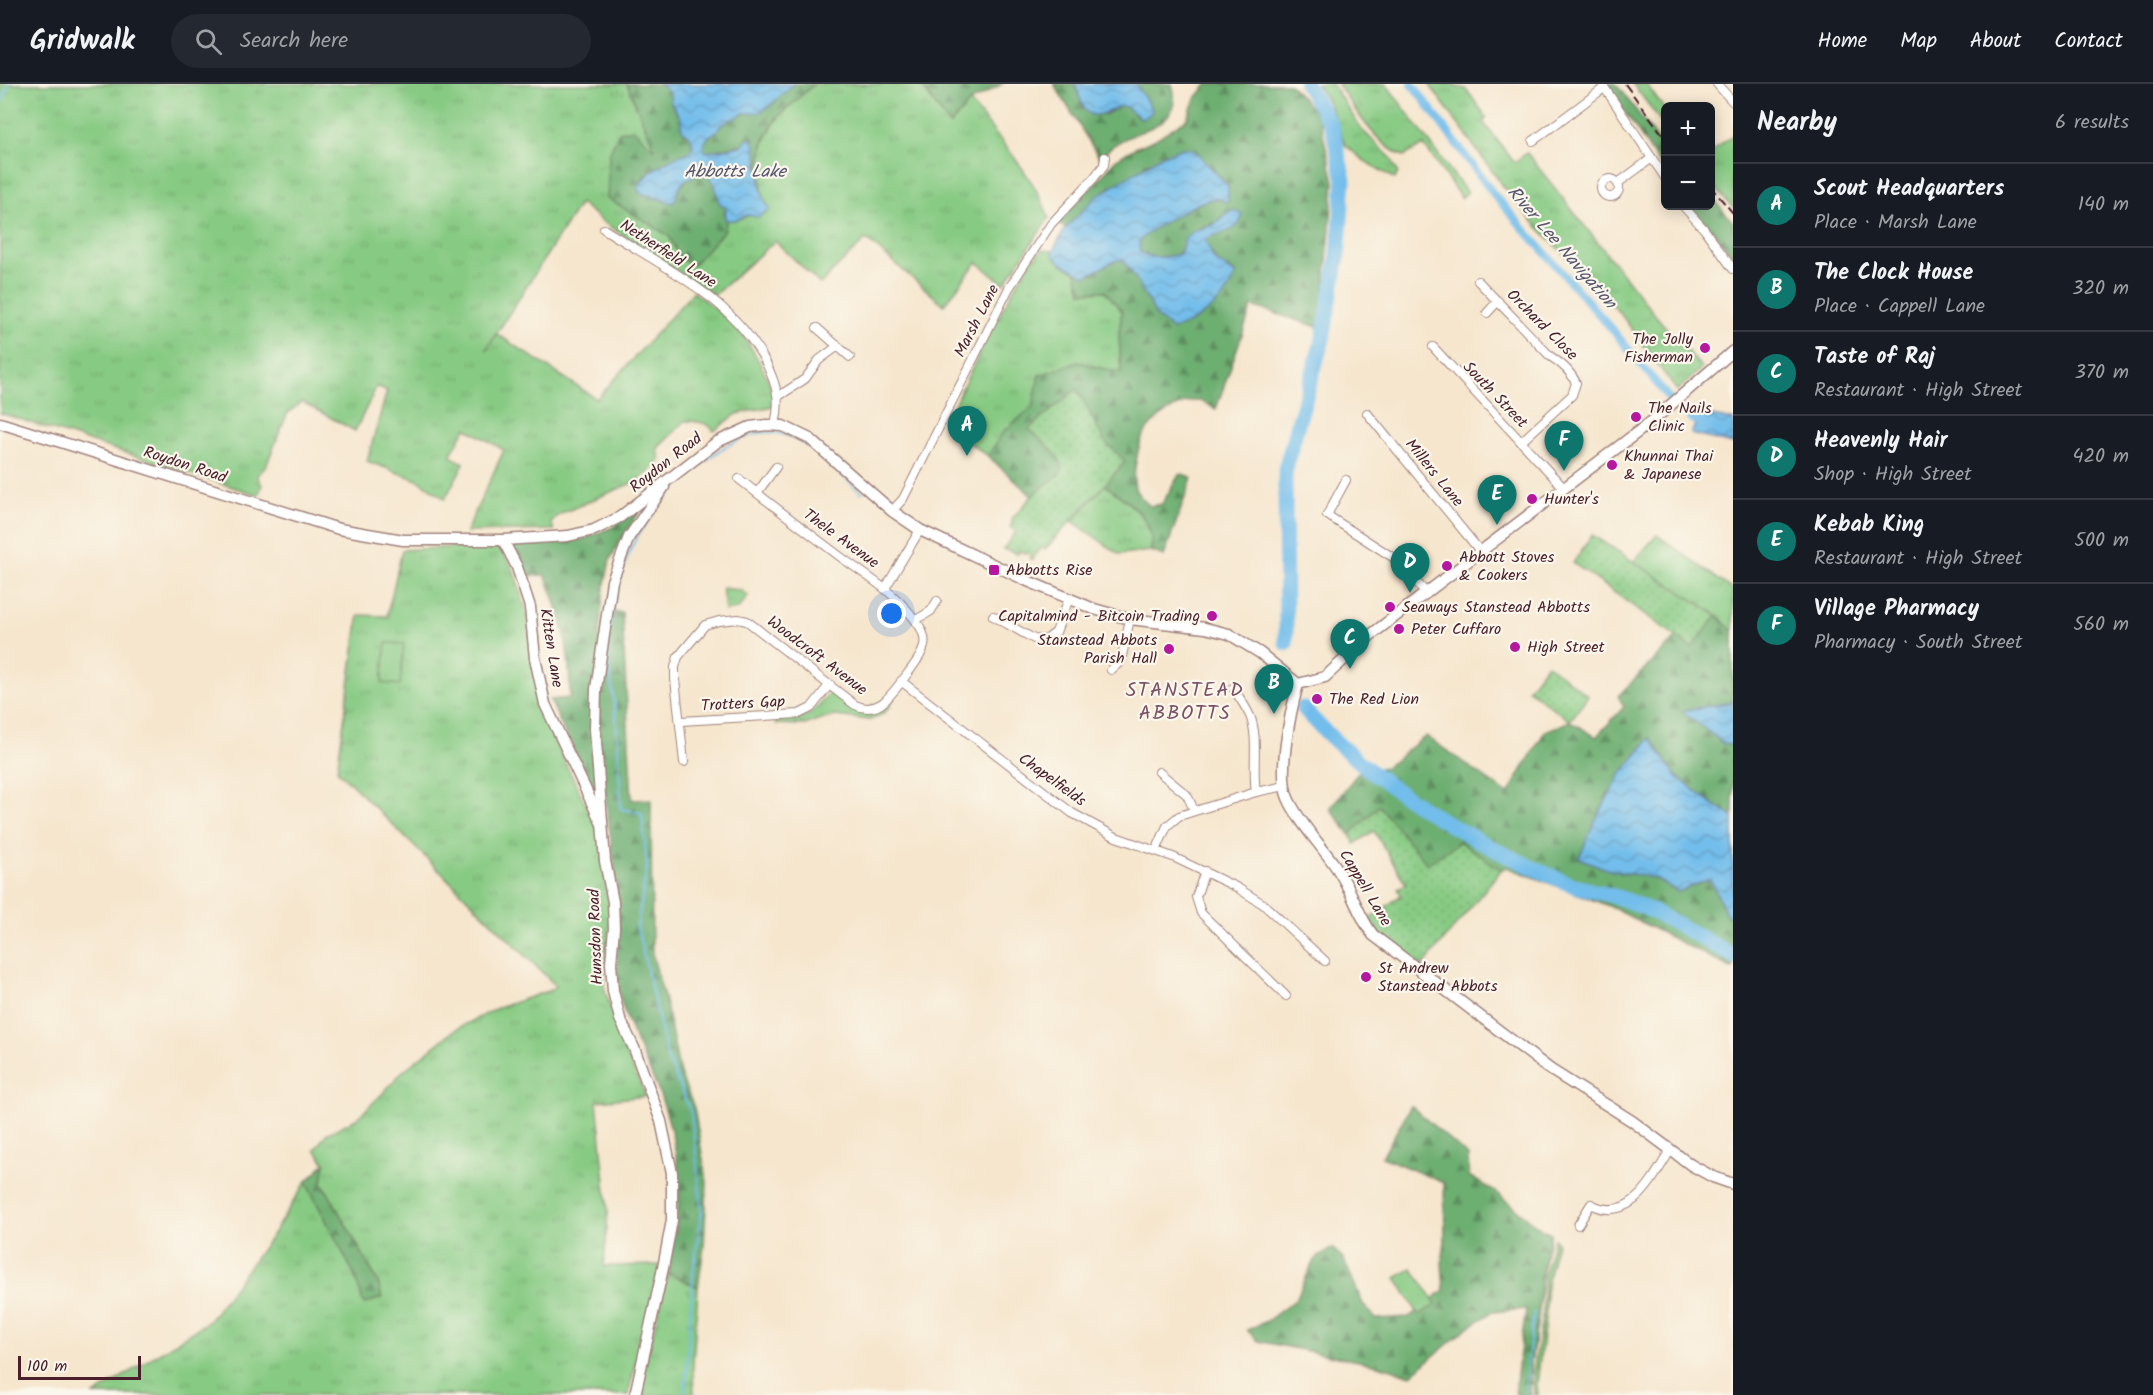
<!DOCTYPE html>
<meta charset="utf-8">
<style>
body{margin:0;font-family:Kalam,sans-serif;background:#242831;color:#f1f3f6}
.controls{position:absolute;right:18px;top:18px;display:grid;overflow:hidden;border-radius:9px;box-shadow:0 3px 15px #0003}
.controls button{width:54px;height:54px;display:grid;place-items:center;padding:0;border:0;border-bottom:2px solid #363941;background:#171b24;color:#f1f3f6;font:30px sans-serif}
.scale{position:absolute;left:18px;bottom:15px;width:123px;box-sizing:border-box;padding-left:6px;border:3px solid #4a1f2b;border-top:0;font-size:16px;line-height:21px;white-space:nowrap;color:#4a1f2b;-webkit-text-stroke:4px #fbf7ec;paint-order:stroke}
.you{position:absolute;left:892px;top:530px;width:21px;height:21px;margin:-15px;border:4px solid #fff;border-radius:50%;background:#1a73e8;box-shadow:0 0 0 9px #1a73e833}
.badge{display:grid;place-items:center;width:39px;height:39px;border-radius:50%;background:#0f766e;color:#fff;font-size:20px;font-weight:700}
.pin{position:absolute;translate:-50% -50px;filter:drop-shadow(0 2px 3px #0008)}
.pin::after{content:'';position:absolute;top:32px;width:21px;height:18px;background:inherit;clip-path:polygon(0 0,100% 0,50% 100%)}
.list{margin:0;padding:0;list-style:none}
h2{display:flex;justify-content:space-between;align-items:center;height:78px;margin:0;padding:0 24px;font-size:26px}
h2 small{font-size:20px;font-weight:400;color:#9ea1a6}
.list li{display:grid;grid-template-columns:39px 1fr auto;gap:18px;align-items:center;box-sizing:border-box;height:84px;padding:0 24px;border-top:2px solid #363941}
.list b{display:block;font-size:22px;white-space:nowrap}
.list p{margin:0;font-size:20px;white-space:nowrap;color:#9ea1a6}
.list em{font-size:20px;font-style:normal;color:#9ea1a6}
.icon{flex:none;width:33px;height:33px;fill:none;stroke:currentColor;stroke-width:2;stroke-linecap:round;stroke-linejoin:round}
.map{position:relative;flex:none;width:1733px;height:1311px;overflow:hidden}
header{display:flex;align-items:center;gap:36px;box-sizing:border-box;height:84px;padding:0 30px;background:#171b24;border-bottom:2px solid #363941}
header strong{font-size:28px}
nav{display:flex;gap:33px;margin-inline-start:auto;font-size:21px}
.search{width:420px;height:54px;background:#242831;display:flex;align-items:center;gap:15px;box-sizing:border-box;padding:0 21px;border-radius:33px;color:#9ea1a6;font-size:22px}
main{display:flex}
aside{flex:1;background:#171b24}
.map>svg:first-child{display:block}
.grass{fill:url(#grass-tufts);stroke:#687457;stroke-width:1.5}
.forest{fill:url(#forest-firs);stroke:#5c664e;stroke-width:1.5}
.park{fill:url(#park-dots);stroke:#687457;stroke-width:1.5}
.pitch{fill:#87ca83;stroke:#687457;stroke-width:1.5}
.water{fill:url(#water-waves);stroke:#5e6e8b;stroke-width:1.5}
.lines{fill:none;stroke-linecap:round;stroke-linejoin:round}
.stream{stroke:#72bdeb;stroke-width:2}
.canal{stroke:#72bdeb;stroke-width:8}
.river{stroke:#72bdeb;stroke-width:15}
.street-casing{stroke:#a0827c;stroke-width:10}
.secondary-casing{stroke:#a0827c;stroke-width:13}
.street{stroke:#fff;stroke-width:8}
.secondary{stroke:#fff;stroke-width:10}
.rail{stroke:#4a1f2b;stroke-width:2;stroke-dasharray:9 4.5;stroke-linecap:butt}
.poi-dot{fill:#b5179e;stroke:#fbf7ec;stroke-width:2}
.labels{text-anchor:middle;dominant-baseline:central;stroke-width:4.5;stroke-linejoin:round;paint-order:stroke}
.street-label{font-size:16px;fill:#4a1f2b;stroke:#fbf7ec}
.poi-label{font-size:16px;fill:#4a1f2b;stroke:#fbf7ec;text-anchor:start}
.water-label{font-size:18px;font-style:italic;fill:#58566e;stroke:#fbf7ec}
.quarter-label{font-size:20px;letter-spacing:1.5px;fill:#7c5165;stroke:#fbf7ec}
</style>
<header>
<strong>Gridwalk</strong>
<div class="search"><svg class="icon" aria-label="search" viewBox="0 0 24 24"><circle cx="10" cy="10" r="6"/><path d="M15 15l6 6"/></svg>Search here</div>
<nav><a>Home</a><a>Map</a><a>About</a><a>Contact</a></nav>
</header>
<main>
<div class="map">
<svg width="1733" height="1311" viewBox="0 0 1733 1311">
<defs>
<pattern id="grass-tufts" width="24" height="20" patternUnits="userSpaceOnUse" patternTransform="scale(1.5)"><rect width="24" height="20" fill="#87ca83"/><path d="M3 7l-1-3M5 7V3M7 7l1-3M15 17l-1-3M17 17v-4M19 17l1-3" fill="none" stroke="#76ad71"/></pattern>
<pattern id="forest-firs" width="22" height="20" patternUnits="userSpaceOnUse" patternTransform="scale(1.5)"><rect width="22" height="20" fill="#6dae71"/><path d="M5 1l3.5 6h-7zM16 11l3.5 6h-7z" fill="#5c8d5d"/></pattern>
<pattern id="park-dots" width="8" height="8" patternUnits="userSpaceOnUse" patternTransform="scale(1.5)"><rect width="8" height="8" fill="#87ca83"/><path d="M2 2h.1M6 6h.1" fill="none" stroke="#76ad71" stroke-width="1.8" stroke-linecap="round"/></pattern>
<pattern id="water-waves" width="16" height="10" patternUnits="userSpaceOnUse" patternTransform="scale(1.5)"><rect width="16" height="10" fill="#72bdeb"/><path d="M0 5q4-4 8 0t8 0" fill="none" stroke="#6099bf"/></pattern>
</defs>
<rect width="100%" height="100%" fill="#fbf7ec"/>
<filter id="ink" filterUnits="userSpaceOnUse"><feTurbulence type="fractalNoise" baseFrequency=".0167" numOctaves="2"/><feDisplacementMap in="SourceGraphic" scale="12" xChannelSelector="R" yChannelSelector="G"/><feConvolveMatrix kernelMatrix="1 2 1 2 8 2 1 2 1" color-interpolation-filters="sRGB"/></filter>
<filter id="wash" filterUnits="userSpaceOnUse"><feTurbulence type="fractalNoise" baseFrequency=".008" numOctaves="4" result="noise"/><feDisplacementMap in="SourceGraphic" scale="24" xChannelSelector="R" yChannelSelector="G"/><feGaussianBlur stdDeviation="1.35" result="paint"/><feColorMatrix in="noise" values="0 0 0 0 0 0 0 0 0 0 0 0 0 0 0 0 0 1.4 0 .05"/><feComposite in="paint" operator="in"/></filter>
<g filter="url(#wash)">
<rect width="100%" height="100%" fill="#f6e6ce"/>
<g class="grass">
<path d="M0,0h627l29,68 -49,45 62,39 11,23 44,-28 3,-11h8l35,-11c-8,-10 -8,-19 -9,-31 -5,-46 22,-67 53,-94h106l30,41 20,-23c28,36 64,73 79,116l-45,66 -27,-22 -33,43 -78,-66 -46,45 -45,-43 -61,54 -107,-70 -27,-22 -94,147 11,-16 100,65 96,-107c14,10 27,20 40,32 14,14 44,62 40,82l-36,8 -23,17c-8,-10 -16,-9 -29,-10l-27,27 2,11 -12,14 -12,8 -78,34 -7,8 3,7 -88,2 38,-82 -38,-22 -16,28 14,7 -19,36 -25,-18 -53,-20 20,-70 -10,-5 -22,45 -53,-29 -15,12 -21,52 -9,10 5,9 -4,10 -258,-82z"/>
<path d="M1317,0h15l30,46 29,28 7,14 -3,7 -32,-19 -19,-16 1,-1 -16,-39z"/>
<path d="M1338,0h48l81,109 -6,5 -37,-53 -20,11c-24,-7 -53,-51 -66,-72z"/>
<path d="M1429,0h24l4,3 9,2 21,29 -4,4 31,40 13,-9 129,163 46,52 -25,23 -57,-78 -85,-89 -32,-38z"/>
<path d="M1633,0h13l19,26v17z"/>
<path d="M1733,51v73l-22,-25 -1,-30z"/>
<path d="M1042,166l11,1v4l8,8 15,9 5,20 24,-1 17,20 -3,22 2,41 -43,-12 -45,45 -30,25 -15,24 -44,-31c14,-28 79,-165 98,-175z"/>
<path d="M1105,401c23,18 51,33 46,66l-32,3 -47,-33z"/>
<path d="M1657,451l76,55v42l-16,-17 -84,-53z"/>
<path d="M492,461l9,6 12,17 15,48 12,84 12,36 43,87 5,15 10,79 -6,70 21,65 21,44 -49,5 11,111 -4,54 56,-1 -32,130h-534l115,-74 62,-84 35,-55 48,92 10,29 17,-5 -3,-16 -56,-100 3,-19 -10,-13 11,-16 30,-15 26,-25 21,-23 52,-41 40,-21 53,-18 8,-5 -219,-216 22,-155 28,1 15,-66z"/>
<path d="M722,504l18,2 8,6 -10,13 -13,2z"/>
<path d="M830,609h4l28,18 31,-15 1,2 -4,8 -6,7 -14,7 -35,-4 -14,3 -16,6 -29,-1v-5l22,-1 12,-4z"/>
<path d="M1554,1155l3,3 -7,27 -4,23v19l-9,72 1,12h-4l-1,-21 10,-62 1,-38z"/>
<path d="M668,1189l30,14 -5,77 1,31h-54l4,-27z"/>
</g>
<g class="forest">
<path d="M627,0h32l6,4 5,6 3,13 7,10 2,13 9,8 2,9 -2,4c-17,11 -50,15 -53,39l3,3 31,10 4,-4c3,-16 12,-24 28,-25 12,5 13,17 15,28l7,5 -2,9 3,4 -3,11 -31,34 -13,-6 -11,-23 -62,-38 2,-44 10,-22 14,-3 22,21z"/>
<path d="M794,0h20l-38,35 -12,21 -5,27 -3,-9 -13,-14 -37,8 -2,-2 -1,-5 3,-5 15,-15 23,-12 22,-4z"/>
<path d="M920,0h82l-32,18 -20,23z"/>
<path d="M1054,0h20l10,24 21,7 15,-9 6,1 11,9 15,-6 -16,-26h36c14,46 -39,43 -63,65 -3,3 -6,8 -8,12z"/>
<path d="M1208,0h82l29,33 15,65 -13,146 -69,-22 -36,103c-5,-2 -11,-7 -17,-8 -16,-3 -46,18 -54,32 -7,10 -13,43 -10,55 2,7 9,13 15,18l12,-2 17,-29 4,-1 9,4 -28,78 -13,-5c5,-33 -22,-48 -46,-66l20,-24 -20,-19 -28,-53 -48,40c13,12 29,23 34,40l-3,5 -28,22 -44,-40 15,-24 30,-25 6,-32 39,-13 43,11 -2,-40 3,-22 -17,-20 -24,1 -5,-20c22,9 29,-14 47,-13l12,18 22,40 15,12c28,-6 54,-30 64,-56l-21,-12 -10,-21 7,-5 9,-1 4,-20 -10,10 -13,3 -20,19 -2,8c-9,2 -48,9 -41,-12 3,-10 65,-43 75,-43 4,0 10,2 14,3l-9,-26 -22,-23 -49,10 -18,14 -21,11 -13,10 -31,31 -7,-7 45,-47 12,-15 18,-11 23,-10 31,-20 8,-20z"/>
<path d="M1606,0h10l49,64v24z"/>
<path d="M1711,113l22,25v35l-26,-33 -18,-18h21z"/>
<path d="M647,417l-24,35 -13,24 -6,28 -5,47v173l-49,-108 20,-2c0,-49 -6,-78 -25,-123l-20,1 -18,-32 76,-5 30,-12z"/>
<path d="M614,527l8,2 10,187 19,-1 1,154 14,52 14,69 14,34 13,74 -3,65 -6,40 -30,-14c3,-21 7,-42 10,-63 4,-43 -6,-86 -22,-125 -12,-28 -27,-55 -35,-84 -8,-31 -1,-64 -3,-95 -5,-73 -23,-145 -18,-218 2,-26 9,-52 14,-77z"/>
<path d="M1717,531l16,17v70l-50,9 41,33 9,1v71l-16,-9 -41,-31 -26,-38 -29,36 -24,43 12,53 46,8 23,14 32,-13 17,36 6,2v52l-124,-63 -102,-39 -6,3 -41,-28 -33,23 -48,-59 -29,29 -20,-27 29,-36 27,-5 40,-31 82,58 37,-63 25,-10 26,16 28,-30 -6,-11 59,-59 15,11z"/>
<path d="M1411,1022l57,50 1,20 28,17 45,37 9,3 -9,38 -3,40 -9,58v26h-14l-1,-6 11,-80 -34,3 -25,16 -56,47 -33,-10 -120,-24 -11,-11 20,-9 29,-22 18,-39 18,-12 12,12 19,44 12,15 34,-2 35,-27 -2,-26 3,-23 -1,-58 -62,-26z"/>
<path d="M325,1079l-3,19 56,100 4,16 -18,6 -10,-30 -48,-92z"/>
</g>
<g class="park">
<path d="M1077,305l28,53 20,19 -20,24 -60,64 -4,-2 -2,4 -1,-1 -5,10 -3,-1 1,-5 -12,-3 -1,3 -15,-5 13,-17 -6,-5 3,-6 -2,-1 21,-24 28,-22 3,-5c-5,-17 -21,-28 -34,-40z"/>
<path d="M1592,451l125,80 -25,33 -119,-85z"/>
<path d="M1547,580l41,32 -18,25 -42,-32z"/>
<path d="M1379,722l48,58 33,-22 41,28 -79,97 -42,-33 -10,-15 31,-24 -3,-6 8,-5 -32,-53 -19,13 -5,-9z"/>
</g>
<g class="pitch">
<path d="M386,559l18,1 -4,41 -18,-2z"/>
<path d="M1412,1184l24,36 -17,11 -23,-37z"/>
</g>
<g class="water">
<path d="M659,0h135l-28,25 -9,4h-13l-23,12 -4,6 -8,5 -6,9 3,7 35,-6 6,-6 5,-2c10,22 3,52 18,71l-12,8 -10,-2 -13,5h-10l1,-13 -6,-3c-4,-11 -3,-25 -16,-30 -16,1 -26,9 -28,25l-4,4 -31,-10 -3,-5c7,-15 21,-22 35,-30 8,-5 16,-2 20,-11l-2,-9 -9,-8 -2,-13 -9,-14 -1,-9 -5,-6z"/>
<path d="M1075,0h61l16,26 -2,4 -8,5 -16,-12 -6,-1c-33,17 -34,10 -45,-22z"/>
<path d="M1183,64l8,1 6,4 31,33v16c-4,-1 -11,-4 -15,-3 -12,0 -67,32 -74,43l1,10c13,8 26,5 40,2l5,-16 9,-7 21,-7 10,-10 9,-4 8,4c-1,21 -25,16 -37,26l10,21 21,13c-4,8 -8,18 -15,25 -12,13 -32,27 -49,30l-15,-12 -22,-40 -12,-17c-13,-1 -25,13 -39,16l-23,-13 -8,-8v-4l12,-22 31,-32 67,-42z"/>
<path d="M1700,330l33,6v24l-42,-10z"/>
<path d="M1733,618v43l-9,-1 -42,-33z"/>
<path d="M1650,654l26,38 41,31 16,9v101l-6,-2 -17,-36 -32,13 -23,-14 -46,-8 -30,-12 18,-41 24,-43z"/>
</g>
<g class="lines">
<g class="stream">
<path d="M0,22l9,-22"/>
<path d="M685,1311l8,-122 9,-63 -11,-97 -23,-54 -31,-132 10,-60 -5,-54 -21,-4c-2,-31 -2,-60 -5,-91 -2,-21 -9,-57 -8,-77 3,-27 12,-68 23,-93 19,-41 96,-125 147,-115 33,7 59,38 84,60"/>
<path d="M1526,1311l1,-29 7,-53"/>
</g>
<path class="canal" d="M1412,0l83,112 115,131 58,70 24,22 14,5"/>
<g class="river">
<path d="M1286,559l-1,-174 38,-131 15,-82 6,-76 -12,-53 -26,-43"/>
<path d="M1303,624c68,77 169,135 264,175 19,8 42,10 61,18 36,14 71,36 105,55"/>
</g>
</g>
</g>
<g filter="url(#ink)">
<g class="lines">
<defs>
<g id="street">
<path d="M1602,0l64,95"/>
<path d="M1717,0l16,18"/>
<path d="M1533,57l71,-53"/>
<circle cx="1610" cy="104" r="9"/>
<path d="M1618,99l34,-25"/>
<path d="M1683,122l21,23 29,40"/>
<path d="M604,145c59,38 129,69 162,134 11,23 15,37 9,62"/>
<path d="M1478,197l72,75c11,7 21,15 26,27l-4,12 -51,47"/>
<path d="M1487,229l11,-12"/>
<path d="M817,244l33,29"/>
<path d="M1433,263l130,140"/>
<path d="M779,312l26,-17 14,-19 19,-14"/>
<path d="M1367,329l113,138"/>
<path d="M1346,396l-19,35 70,45 30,34"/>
<path d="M757,409l19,-26"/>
<path d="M892,427l11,-12 106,-211 42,-64 42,-45 11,-14 1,-8"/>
<path d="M886,503l34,-57"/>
<path d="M993,532l41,23 12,1 10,-8 13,-33"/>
<path d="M916,536l15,-9 6,-10"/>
<path d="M1111,586l10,-9 9,-42"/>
<path d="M901,597l171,132 44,24 57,20 63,30 27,17 62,57"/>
<path d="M1233,604c6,9 13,19 17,28 9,20 2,53 6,76"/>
<path d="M681,637l118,-7 12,-6 19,-24"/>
<path d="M684,678l-9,-83v-12l3,-10 27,-32 14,-4 19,-2 9,2 108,84c9,4 18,4 26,-1 8,-5 40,-46 42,-55 3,-7 1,-15 -3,-22 -21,-33 -51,-49 -82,-72 -33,-25 -66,-50 -99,-76"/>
<path d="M1159,688l28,23 7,15"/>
<path d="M1156,767l11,-25 12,-10 77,-24 29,-6"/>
<path d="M1205,787l-9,26 5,16 85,83"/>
<path d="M1578,1141l13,-21c40,21 62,-26 79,-53"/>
</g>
<g id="secondary">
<path d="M0,339l339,106 64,11h100l65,-4 26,-6 26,-13 97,-75 33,-15 17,-2 16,1 27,13 82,72 28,19 110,52 64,27 36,10 75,9 24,6 31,19 38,31"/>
<path d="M503,456l14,27 13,40 5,51 10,46 56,118"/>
<path d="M1298,600c-7,26 -21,89 -10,114 11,25 35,49 50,72 14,21 20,45 35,65l178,135 81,51 59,44 22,12 20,7"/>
<path d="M1298,600l27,-7 47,-43 279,-212 82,-71"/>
<path d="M635,1311l28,-127 9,-48v-47l-11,-52 -27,-73 -14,-29 -7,-28 -2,-28 3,-35 -1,-26 -8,-41 -10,-132 1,-40 16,-108 17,-44 35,-50"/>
</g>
</defs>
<use href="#street" class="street-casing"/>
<use href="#secondary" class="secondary-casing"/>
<use href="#street" class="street"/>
<use href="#secondary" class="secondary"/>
<g class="rail">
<path d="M1625,0l41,55"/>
<path d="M1710,102l23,27"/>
</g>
</g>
</g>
<g class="poi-dot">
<circle cx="1705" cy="264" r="6"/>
<circle cx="1636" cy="333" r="6"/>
<circle cx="1612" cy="381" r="6"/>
<circle cx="1532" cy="415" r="6"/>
<circle cx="1447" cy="482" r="6"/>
<rect x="988" y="480" width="12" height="12" rx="3"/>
<circle cx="1390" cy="523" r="6"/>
<circle cx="1212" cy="532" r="6"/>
<circle cx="1399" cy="545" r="6"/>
<circle cx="1515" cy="563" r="6"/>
<circle cx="1169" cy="565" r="6"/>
<circle cx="1317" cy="615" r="6"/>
<circle cx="1366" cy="893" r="6"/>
</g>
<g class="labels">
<g class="street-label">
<text transform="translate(668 170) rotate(33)">Netherfield Lane</text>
<text transform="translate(977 237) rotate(-63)">Marsh Lane</text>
<text transform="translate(1542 241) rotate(45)">Orchard Close</text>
<text transform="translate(1495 311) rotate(46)">South Street</text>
<text transform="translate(666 379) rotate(-38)">Roydon Road</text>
<text transform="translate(185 381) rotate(18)">Roydon Road</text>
<text transform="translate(1434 389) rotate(51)">Millers Lane</text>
<text transform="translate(841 455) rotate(36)">Thele Avenue</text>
<text transform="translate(551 564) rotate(81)">Kitten Lane</text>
<text transform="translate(817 572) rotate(37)">Woodcroft Avenue</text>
<text transform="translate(743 620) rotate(-3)">Trotters Gap</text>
<text transform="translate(1052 696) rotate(36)">Chapelfields</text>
<text transform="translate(1365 804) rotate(59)">Cappell Lane</text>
<text transform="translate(596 853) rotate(-92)">Hunsdon Road</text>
</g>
<g class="poi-label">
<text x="1693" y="255" text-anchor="end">The Jolly<tspan x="1693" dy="18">Fisherman</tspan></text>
<text x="1648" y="324">The Nails<tspan x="1648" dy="18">Clinic</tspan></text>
<text x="1624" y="372">Khunnai Thai<tspan x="1624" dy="18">&amp; Japanese</tspan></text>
<text x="1544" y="415">Hunter's</text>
<text x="1459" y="473">Abbott Stoves<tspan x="1459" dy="18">&amp; Cookers</tspan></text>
<text x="1006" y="486">Abbotts Rise</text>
<text x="1402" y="523">Seaways Stanstead Abbotts</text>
<text x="1200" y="532" text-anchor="end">Capitalmind - Bitcoin Trading</text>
<text x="1411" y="545">Peter Cuffaro</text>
<text x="1157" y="556" text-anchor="end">Stanstead Abbots<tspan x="1157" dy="18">Parish Hall</tspan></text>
<text x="1527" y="563">High Street</text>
<text x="1329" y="615">The Red Lion</text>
<text x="1378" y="884">St Andrew<tspan x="1378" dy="18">Stanstead Abbots</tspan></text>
</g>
<g class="water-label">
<text x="735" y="88">Abbotts Lake</text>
<text transform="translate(1561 164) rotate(49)">River Lee Navigation</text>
</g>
<g class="quarter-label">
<text x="1185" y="607">STANSTEAD<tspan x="1185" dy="23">ABBOTTS</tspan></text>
</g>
</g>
</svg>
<div class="controls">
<button>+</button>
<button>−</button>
</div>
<div class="scale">100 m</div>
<div class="you"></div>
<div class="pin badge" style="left:967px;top:372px">A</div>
<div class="pin badge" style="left:1274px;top:630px">B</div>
<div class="pin badge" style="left:1350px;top:585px">C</div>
<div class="pin badge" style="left:1410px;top:509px">D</div>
<div class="pin badge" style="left:1497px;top:441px">E</div>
<div class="pin badge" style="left:1564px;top:387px">F</div>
</div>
<aside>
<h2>Nearby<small>6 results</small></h2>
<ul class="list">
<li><span class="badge">A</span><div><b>Scout Headquarters</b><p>Place · Marsh Lane</p></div><em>140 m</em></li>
<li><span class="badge">B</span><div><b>The Clock House</b><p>Place · Cappell Lane</p></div><em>320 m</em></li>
<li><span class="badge">C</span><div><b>Taste of Raj</b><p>Restaurant · High Street</p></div><em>370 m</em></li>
<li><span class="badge">D</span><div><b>Heavenly Hair</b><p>Shop · High Street</p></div><em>420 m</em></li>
<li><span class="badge">E</span><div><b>Kebab King</b><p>Restaurant · High Street</p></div><em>500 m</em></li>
<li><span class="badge">F</span><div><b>Village Pharmacy</b><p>Pharmacy · South Street</p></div><em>560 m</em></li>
</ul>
</aside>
</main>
